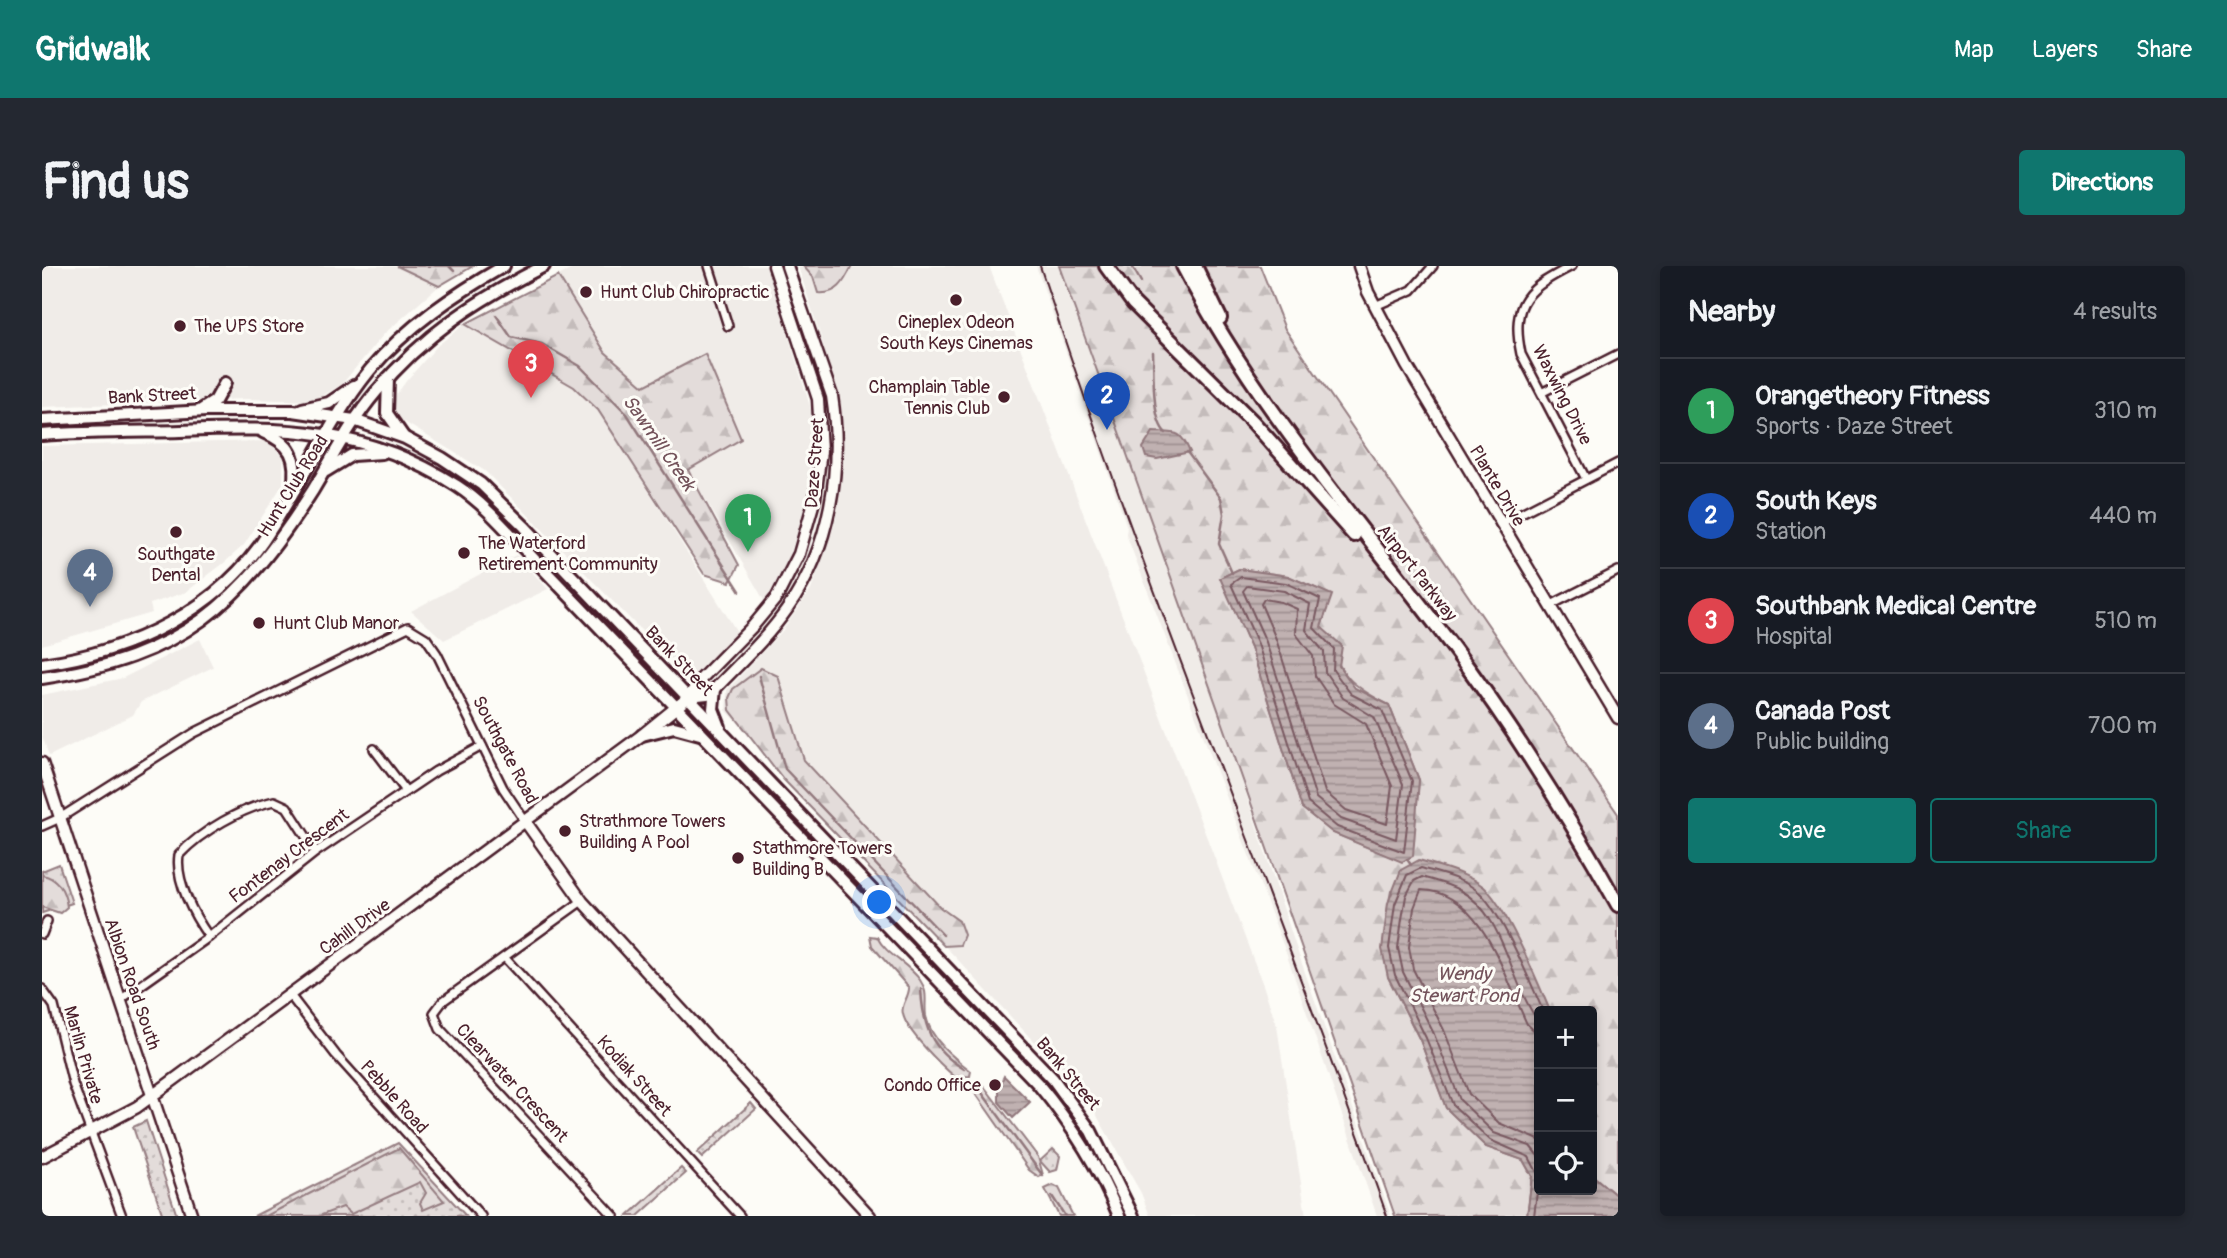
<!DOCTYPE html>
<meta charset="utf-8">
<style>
body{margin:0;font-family:Pangolin,sans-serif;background:#242831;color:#f1f3f6}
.controls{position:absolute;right:21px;bottom:21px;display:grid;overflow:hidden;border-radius:7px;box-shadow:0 4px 10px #0003}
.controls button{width:63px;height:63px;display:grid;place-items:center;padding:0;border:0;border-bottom:2px solid #363941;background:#171b24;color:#f1f3f6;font:35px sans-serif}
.you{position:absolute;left:838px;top:637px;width:24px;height:24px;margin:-18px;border:5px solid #fff;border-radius:50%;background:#1a73e8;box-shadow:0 0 0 10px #1a73e833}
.badge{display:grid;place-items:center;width:46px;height:46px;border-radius:50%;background:#0f766e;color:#fff;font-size:23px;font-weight:700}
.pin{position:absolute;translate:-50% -58px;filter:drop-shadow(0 2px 4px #0008)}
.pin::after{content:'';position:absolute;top:37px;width:24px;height:21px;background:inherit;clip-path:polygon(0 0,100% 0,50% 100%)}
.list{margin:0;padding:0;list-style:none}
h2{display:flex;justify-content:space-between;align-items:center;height:91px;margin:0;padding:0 28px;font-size:30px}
h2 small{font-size:23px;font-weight:400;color:#9ea1a6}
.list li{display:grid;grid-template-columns:46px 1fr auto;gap:21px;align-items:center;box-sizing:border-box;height:105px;padding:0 28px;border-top:2px solid #363941}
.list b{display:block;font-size:26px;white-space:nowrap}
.list p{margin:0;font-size:23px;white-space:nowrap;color:#9ea1a6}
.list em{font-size:23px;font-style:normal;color:#9ea1a6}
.actions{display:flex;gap:14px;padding:21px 28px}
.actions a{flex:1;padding:16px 0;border:2px solid #0f766e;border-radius:7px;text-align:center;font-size:24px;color:#0f766e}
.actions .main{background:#0f766e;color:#fff}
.icon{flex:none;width:38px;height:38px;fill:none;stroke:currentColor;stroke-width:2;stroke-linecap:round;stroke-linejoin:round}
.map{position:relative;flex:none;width:1576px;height:950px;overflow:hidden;border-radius:7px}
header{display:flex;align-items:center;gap:42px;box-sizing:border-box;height:98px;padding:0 35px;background:#0f766e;color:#fff}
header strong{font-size:33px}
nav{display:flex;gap:38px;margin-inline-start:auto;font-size:24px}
.intro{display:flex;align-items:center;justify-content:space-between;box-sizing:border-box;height:168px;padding:0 42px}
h1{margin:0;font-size:49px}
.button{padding:18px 32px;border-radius:7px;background:#0f766e;color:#fff;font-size:24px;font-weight:700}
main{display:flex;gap:42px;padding:0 42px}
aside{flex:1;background:#171b24;border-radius:7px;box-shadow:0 4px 10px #0003}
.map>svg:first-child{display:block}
.built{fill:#f0ece8}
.grass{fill:url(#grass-dots);stroke:#967e82;stroke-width:2}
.forest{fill:url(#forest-firs);stroke:#967e82;stroke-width:2;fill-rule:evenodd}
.water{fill:url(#water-rules);stroke:#91777b;stroke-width:2}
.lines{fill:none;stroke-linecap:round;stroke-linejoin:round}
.shore{stroke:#795961;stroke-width:2}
.stream{stroke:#91777b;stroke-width:2.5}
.street-casing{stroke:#4a1f2b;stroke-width:12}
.secondary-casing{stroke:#4a1f2b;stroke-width:15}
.primary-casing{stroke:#4a1f2b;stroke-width:16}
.highway-casing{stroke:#4a1f2b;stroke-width:18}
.street{stroke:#fdfcf7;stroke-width:7}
.secondary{stroke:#fdfcf7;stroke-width:10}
.primary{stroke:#fdfcf7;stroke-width:10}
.highway{stroke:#fdfcf7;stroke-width:12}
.tram{stroke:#4a1f2b;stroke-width:2}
.poi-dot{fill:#4a1f2b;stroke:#fdfcf7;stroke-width:2.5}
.labels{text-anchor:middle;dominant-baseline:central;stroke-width:6;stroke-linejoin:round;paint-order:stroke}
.poi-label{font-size:18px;fill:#4a1f2b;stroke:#fdfcf7;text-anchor:start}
.street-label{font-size:18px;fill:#4a1f2b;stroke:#fdfcf7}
.water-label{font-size:19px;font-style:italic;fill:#73525a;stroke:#fdfcf7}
</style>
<header>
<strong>Gridwalk</strong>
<nav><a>Map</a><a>Layers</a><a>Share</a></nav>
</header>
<div class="intro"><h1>Find us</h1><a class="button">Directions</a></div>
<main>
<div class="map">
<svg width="1576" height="950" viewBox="0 0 1576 950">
<defs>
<pattern id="grass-dots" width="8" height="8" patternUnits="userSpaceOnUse" patternTransform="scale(1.75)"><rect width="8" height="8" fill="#e3dcda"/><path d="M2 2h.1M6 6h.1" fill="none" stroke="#c4bcbb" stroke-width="1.8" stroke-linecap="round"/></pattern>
<pattern id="forest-firs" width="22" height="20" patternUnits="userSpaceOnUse" patternTransform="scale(1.75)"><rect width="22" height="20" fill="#e3dcda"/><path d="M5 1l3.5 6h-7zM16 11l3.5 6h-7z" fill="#c4bcbb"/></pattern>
<pattern id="water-rules" width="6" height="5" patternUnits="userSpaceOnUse" patternTransform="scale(1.75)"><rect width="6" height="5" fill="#c0b1b1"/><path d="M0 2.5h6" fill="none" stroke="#9e8f90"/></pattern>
</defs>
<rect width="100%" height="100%" fill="#fdfcf7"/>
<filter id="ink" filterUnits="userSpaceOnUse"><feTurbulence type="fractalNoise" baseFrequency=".0143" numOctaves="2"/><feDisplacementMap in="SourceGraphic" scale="14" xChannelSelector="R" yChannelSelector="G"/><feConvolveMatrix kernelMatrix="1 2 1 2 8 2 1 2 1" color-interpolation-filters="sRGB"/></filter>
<g filter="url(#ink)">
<g class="built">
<path d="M0,0h364l33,20 -55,48 -42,50 -28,17 -70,-2 -202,8z"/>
<path d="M536,0h189l46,150 -2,75 -23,69 -23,42 -77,-133 18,-115 -62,32 -39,-34 -47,-76z"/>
<path d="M756,0h191l274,719 14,41 29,190h-156l-9,-23 -53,-93 -362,-390 1,-20 56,-60 28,-40 24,-67 4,-51 -3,-71 -13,-57z"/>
<path d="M994,0h22l141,383 96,295 96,272h-14l-93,-269 -158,-413 1,-7z"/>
<path d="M423,58l109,63 24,23 139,222 -48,47 -204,-208 -89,-54 -3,-9 3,-13 11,-15 31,-35z"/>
<path d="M226,175l15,15v28l-39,61 -20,18 -38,29 -36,12 2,9 -110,32v-199z"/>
<path d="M474,289l32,34 -104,51 -33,-29z"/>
<path d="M158,373l13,28 -72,35 -8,13 -84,41 -7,-21v-40l81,-17z"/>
</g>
<g class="grass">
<path d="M17,598l13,39 -30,10v-42z"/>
<path d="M709,837l5,6 -54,49 -5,-5z"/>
<path d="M104,855l31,95h-14l-30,-89z"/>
<path d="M356,877l68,73h-212z"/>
<path d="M1011,883l7,7 -3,14 -7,2 -10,-11z"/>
<path d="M639,902l5,5 -48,43h-10z"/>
</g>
<g class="forest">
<path d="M355,0h76l-34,20z"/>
<path d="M761,0h49c-8,16 -14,29 -34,27l-5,-16z"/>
<path d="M1017,0h201l25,63 333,485v383l-26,-22v-164h-42l-23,-48 -136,-72 -5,26 2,60 32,63 26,68 40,39 37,13 9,16 -5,40h-132c-110,-318 -221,-634 -336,-950zM1197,303l49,7 43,19 -10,32c21,46 22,55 68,78l30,75 -7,74 -11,7 -68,-28 -31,-25 -51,-161 -30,-69z"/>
<path d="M516,10l47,76 39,34 61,-32 36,85 -53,31 51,95 -9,17 -26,-8 -106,-164 -24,-23 -109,-63z"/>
<path d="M719,402l17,8 26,84 137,148 18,13 5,14 -4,10 -16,1 -160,-166 -54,-70 -1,-12 4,-9z"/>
<path d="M0,609c17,3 23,16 25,32l-7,6 -18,-6z"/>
<path d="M828,670l7,1c9,18 31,26 43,43 9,13 4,22 6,36 4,23 28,42 45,55l-1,5 -15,1c-13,-11 -49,-46 -52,-63 -3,-9 6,-16 6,-26l-37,-42z"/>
<path d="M941,819l55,72 5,18 -4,2 -10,-7 -55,-79z"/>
<path d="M357,882l45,53 -21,9 -3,-7 6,-10 -6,-11 -69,32 -8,-7 -24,9h-53z"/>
<path d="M1011,919l6,3 14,28h-14l-14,-27z"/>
</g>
<g class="water">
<path d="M1111,166c23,1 27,-3 37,20l-33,7 -11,-2 -3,-9z"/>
<path d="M1197,303l49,7 44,19 -11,32 21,19 -3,20 16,22 34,17 30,75 -6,76 -11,6 -69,-29 -31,-25 -51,-161 -31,-69z"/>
<path d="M1377,594c22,7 46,12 65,27 22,19 54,95 66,124h-11v179h53v-15l26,22v19h-91l5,-40 -9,-16 -37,-13 -40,-39 -26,-68 -32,-63 -6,-28 6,-46 13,-33z"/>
<path d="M962,810l26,26 -17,16 -14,-16v-15z"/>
</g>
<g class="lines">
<g class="shore">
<path d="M1199,311l45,6 34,16 -6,29 20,21 -1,21 18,24 31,16 30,71 -8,71 -67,-25 -29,-24 -50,-159 -27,-60z"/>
<path d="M1205,320l37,5 26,13 -4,26 18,22 1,20 18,26 31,19 29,67 -7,55 -55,-20 -25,-21 -50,-156 -23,-51z"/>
<path d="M1222,333l17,3 16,7 -1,25 17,22 2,20 19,28 32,20 26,62 -5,38 -41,-14 -21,-18 -49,-153 -15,-35z"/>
<path d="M1497,756c-30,-39 -33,-108 -80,-132 -11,-6 -25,-9 -37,-13l-8,4 -8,15 -4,23 -4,29 5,24 31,62 26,66 34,33 36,13 9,11"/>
<path d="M1497,769l-12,-11c-22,-46 -45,-133 -106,-134l-7,18 -5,39 4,22 31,61 25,64 30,29 40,17"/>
<path d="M1492,950l5,-40 -10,-19 -39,-17 -37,-35 -27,-67 -31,-63 -6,-27 6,-44 12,-29 14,-7c20,6 45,11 60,26 22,22 49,87 62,117"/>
</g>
<g class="stream">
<path d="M407,0l5,5"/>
<path d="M1090,0l9,16"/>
<path d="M454,49l15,22 31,7 38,22 47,48 113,177"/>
<path d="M1111,86c1,18 -2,68 13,81"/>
<path d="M1145,186l34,46 3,16 -5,30 13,29"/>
<path d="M717,410l26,93 158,166"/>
<path d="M1365,593l4,6"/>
<path d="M879,723c2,38 10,60 43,80"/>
<path d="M935,820l66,90"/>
<path d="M1010,930l13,20"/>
</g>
<defs>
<g id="street">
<path d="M667,0l19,60"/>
<path d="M1530,0c-43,22 -62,35 -51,88l65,125"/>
<path d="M1333,40l37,-16 21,-24"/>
<path d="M1501,126l75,-38"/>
<path d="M1458,258l118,-61"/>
<path d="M1509,339l67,-34"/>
<path d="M332,483l32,42"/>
<path d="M0,560l18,-8 134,-85 214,-106 18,11 11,16 66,134 22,33"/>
<path d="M540,635l-139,100 -9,12 6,16 174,187"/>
<path d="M0,668l5,-13"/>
<path d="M167,671c-15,-21 -34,-56 -30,-82 22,-24 63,-47 95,-54l13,6 29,45"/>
<path d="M463,692l235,258"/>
<path d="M0,723l12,17 19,78 49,132"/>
<path d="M247,728l47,61 145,161"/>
<path d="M78,734l89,-63 107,-85 120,-81 46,-25"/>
</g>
<g id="secondary">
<path d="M1317,0l9,26 39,74 211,352"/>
<path d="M647,431l18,-2 8,-6c25,-26 52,-51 73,-81 42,-60 55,-140 44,-212l-45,-130"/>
<path d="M0,497l150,453"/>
<path d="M483,555l57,80 288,315"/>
<path d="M0,891l95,-50 505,-372 47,-38 9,-15 55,-56 24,-29 22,-43 16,-56 6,-47 -3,-52 -44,-133"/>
</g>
<g id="primary">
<path d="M346,112l-1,35 16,23"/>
<path d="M260,143l27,-6 25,-17"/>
<path d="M159,144l14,-9 10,-18"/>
<path d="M0,154l164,-9h87l61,9 51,18 37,20 39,26 43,42 529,553 38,52 42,85"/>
<path d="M221,166c28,11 35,26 30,55"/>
<path d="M0,169c46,-3 92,-3 139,-4 104,-4 184,-4 276,55 28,18 51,46 74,70l507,528c34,41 61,83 81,132"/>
<path d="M284,205l26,-16 30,-2"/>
<path d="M0,398c89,-12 178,-54 227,-132 35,-53 61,-113 101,-162 37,-44 85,-76 134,-104"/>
<path d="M0,412c139,-20 198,-73 271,-188 20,-33 38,-69 63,-98 48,-58 101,-92 168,-126"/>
<path d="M673,423l-2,20 7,18"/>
<path d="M600,469l32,-8 26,7"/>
</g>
<g id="highway">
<path d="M1064,0l27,37 120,119 101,113"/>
<path d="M1141,0c73,140 175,255 269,380 62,83 116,169 166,259"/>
<path d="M1153,0l25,52"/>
</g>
</defs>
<use href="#street" class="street-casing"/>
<use href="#secondary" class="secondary-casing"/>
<use href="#primary" class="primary-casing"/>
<use href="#highway" class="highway-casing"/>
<use href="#street" class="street"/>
<use href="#secondary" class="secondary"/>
<use href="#primary" class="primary"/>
<use href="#highway" class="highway"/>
<path class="tram" d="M998,0c105,320 235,632 347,950"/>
</g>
</g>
<g class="poi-dot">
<circle cx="544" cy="26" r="7"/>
<circle cx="914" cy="34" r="7"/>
<circle cx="138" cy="60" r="7"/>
<circle cx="962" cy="131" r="7"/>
<circle cx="134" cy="266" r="7"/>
<circle cx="422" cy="287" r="7"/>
<circle cx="217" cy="357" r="7"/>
<circle cx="523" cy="565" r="7"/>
<circle cx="696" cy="592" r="7"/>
<circle cx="953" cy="819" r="7"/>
</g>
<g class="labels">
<g class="poi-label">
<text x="558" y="26">Hunt Club Chiropractic</text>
<text x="914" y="56" text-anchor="middle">Cineplex Odeon<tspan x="914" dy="21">South Keys Cinemas</tspan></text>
<text x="152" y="60">The UPS Store</text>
<text x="948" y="121" text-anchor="end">Champlain Table<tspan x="948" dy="21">Tennis Club</tspan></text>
<text x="436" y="277">The Waterford<tspan x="436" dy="21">Retirement Community</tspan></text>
<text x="134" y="288" text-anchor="middle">Southgate<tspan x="134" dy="21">Dental</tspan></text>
<text x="231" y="357">Hunt Club Manor</text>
<text x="537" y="555">Strathmore Towers<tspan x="537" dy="21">Building A Pool</tspan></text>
<text x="710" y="582">Stathmore Towers<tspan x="710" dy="21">Building B</tspan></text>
<text x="939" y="819" text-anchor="end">Condo Office</text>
</g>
<g class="street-label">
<text transform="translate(1520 129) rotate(63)">Waxwing Drive</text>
<text transform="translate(110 130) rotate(-3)">Bank Street</text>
<text transform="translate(773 197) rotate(-86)">Daze Street</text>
<text transform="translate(251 220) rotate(-58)">Hunt Club Road</text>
<text transform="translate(1455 220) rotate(59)">Plante Drive</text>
<text transform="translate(1375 307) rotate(52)">Airport Parkway</text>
<text transform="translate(637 395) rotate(46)">Bank Street</text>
<text transform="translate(463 484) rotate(62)">Southgate Road</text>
<text transform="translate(247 590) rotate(-37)">Fontenay Crescent</text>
<text transform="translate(313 661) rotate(-36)">Cahill Drive</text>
<text transform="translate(90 718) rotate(71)">Albion Road South</text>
<text transform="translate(41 789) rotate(74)">Marlin Private</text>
<text transform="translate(1026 808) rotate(50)">Bank Street</text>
<text transform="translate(592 810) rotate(48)">Kodiak Street</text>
<text transform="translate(470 817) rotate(47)">Clearwater Crescent</text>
<text transform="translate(352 831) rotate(48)">Pebble Road</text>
</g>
<g class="water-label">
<text transform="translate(617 177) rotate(55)">Sawmill Creek</text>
<text x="1422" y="708">Wendy<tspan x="1422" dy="22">Stewart Pond</tspan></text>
</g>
</g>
</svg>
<div class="controls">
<button>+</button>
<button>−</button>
<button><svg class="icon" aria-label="locate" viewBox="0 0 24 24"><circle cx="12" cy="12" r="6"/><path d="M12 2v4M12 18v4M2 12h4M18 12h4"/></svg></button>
</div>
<div class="you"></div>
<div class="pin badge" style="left:706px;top:286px;background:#2e9e5b">1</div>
<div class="pin badge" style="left:1065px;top:164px;background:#1a4fb4">2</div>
<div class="pin badge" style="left:489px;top:132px;background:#e0444e">3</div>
<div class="pin badge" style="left:48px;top:341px;background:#5c6f8a">4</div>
</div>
<aside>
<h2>Nearby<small>4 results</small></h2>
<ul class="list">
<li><span class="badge" style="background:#2e9e5b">1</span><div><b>Orangetheory Fitness</b><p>Sports · Daze Street</p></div><em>310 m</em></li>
<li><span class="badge" style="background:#1a4fb4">2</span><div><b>South Keys</b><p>Station</p></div><em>440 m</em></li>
<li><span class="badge" style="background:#e0444e">3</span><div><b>Southbank Medical Centre</b><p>Hospital</p></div><em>510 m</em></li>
<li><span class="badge" style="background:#5c6f8a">4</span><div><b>Canada Post</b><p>Public building</p></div><em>700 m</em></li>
</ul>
<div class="actions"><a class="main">Save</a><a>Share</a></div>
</aside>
</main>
